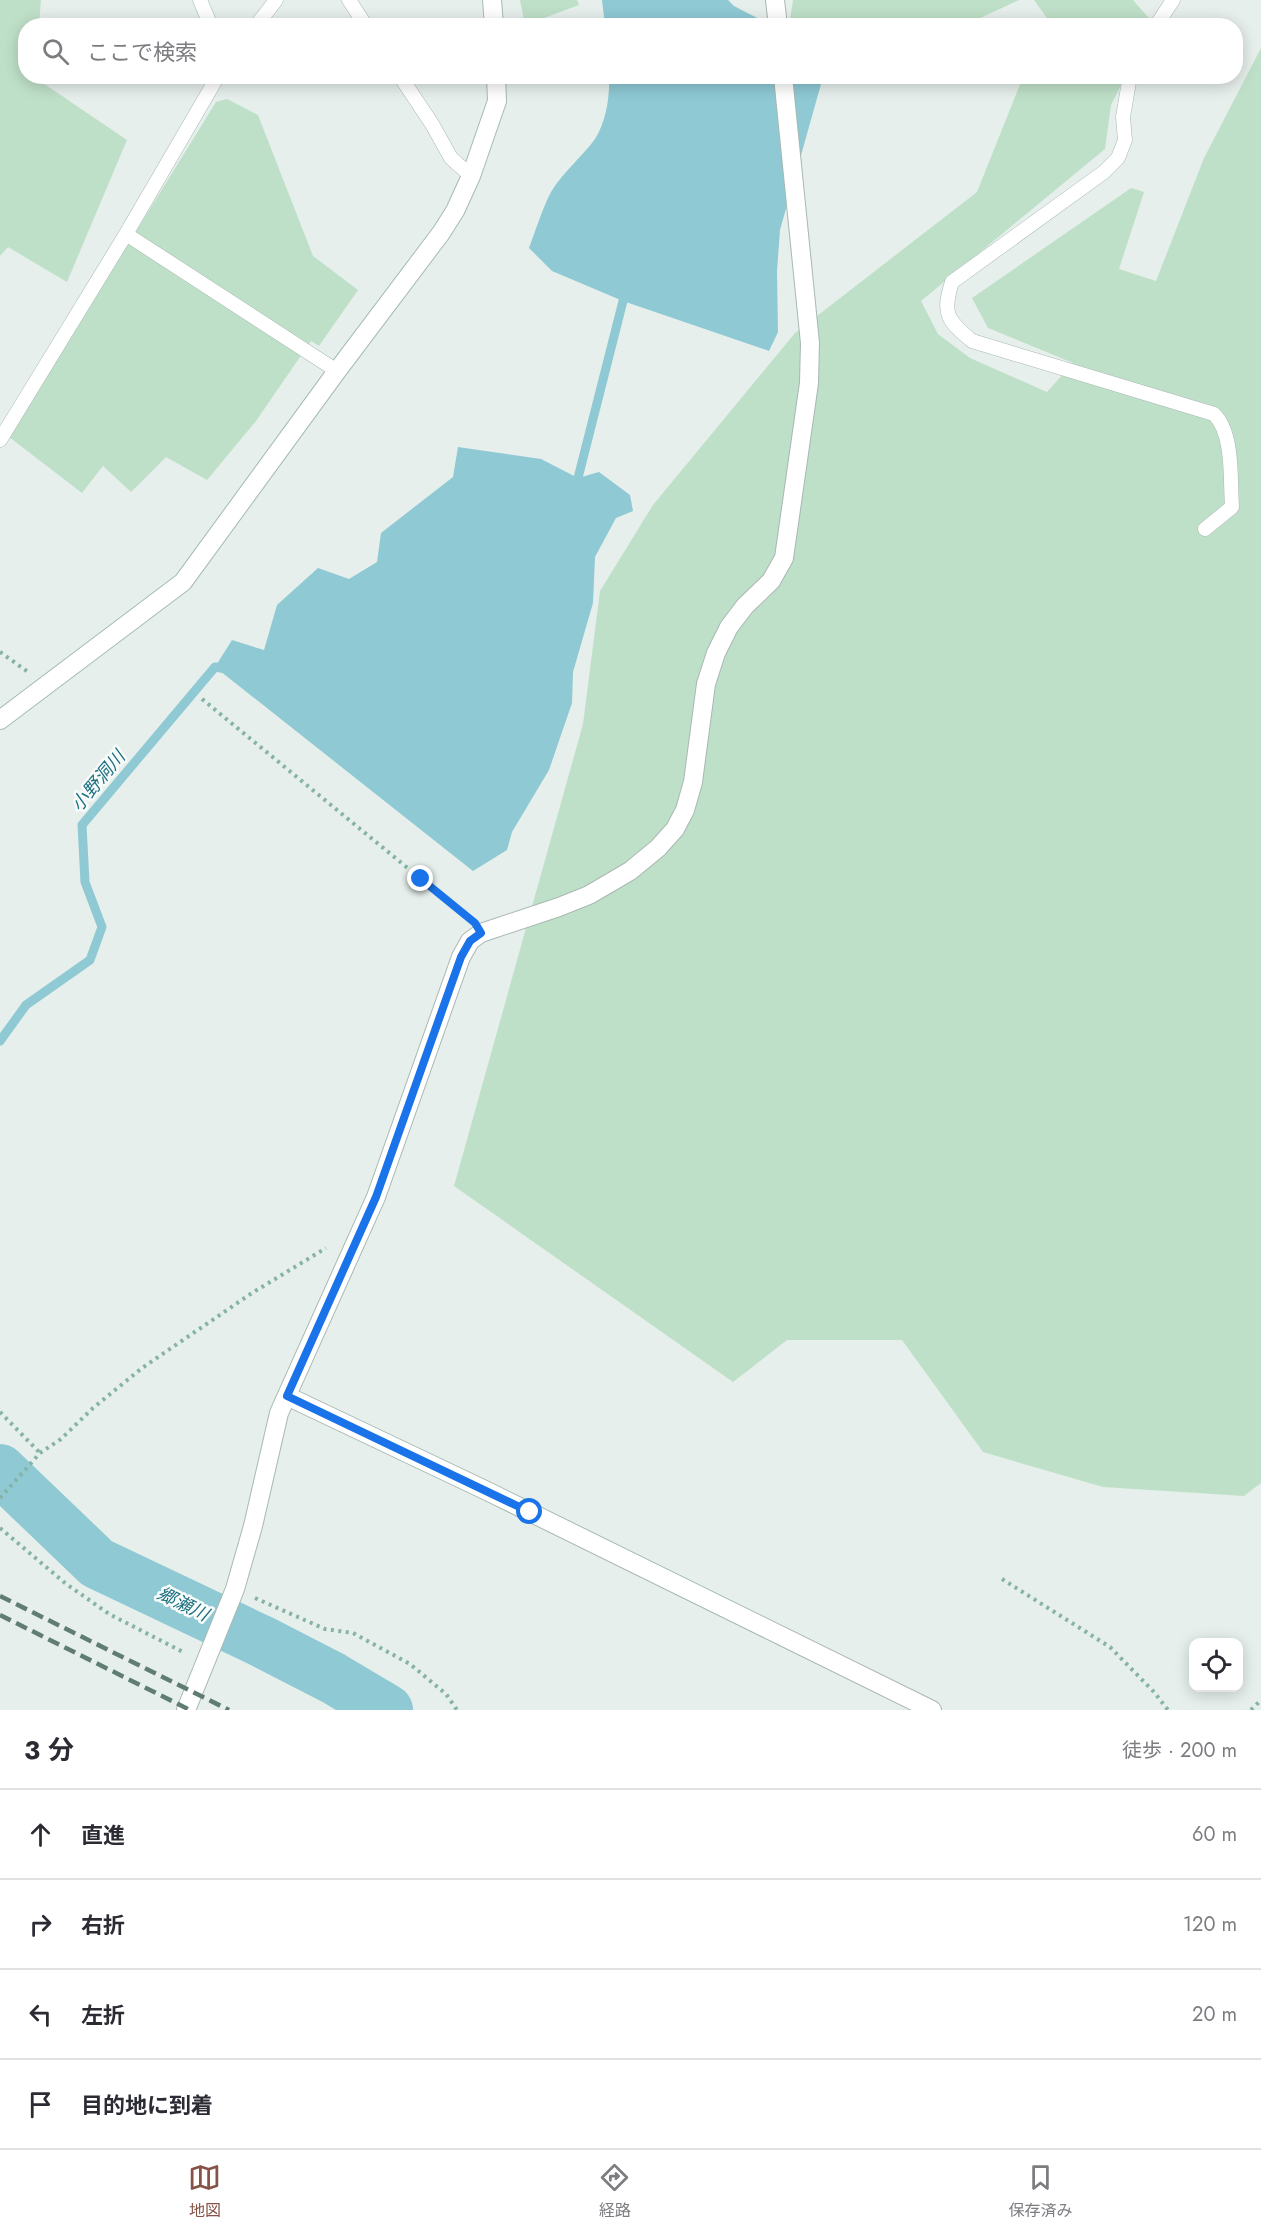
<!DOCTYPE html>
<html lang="ja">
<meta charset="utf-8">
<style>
body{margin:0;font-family:Jost,"Noto Sans JP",sans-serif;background:#f2f2f3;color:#2b2b33}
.controls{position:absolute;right:18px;bottom:18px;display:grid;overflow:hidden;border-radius:12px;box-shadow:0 3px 15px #0003}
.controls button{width:54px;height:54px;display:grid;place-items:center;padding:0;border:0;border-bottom:2px solid #e1e1e2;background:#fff;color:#2b2b33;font:30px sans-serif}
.stop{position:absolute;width:18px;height:18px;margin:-14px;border:4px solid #1a73e8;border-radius:50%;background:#fff}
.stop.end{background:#1a73e8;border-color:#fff;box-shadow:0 2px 6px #0008}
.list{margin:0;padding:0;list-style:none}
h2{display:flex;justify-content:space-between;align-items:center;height:78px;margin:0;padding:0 24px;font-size:26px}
h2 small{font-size:20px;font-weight:400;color:#7c7c81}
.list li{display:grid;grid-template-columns:39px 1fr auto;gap:18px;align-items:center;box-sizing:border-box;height:90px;padding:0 24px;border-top:2px solid #e1e1e2}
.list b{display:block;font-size:22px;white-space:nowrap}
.list em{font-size:20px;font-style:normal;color:#7c7c81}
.icon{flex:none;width:33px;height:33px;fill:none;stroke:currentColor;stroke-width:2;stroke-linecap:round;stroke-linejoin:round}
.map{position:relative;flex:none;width:1261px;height:1710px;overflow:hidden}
.search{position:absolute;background:#fff;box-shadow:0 3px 15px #0003;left:18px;right:18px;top:18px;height:66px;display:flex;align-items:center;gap:15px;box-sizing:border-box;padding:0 21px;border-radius:24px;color:#7c7c81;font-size:22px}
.sheet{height:438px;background:#fff}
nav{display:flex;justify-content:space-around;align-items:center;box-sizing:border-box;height:84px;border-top:2px solid #e1e1e2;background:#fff;font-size:16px;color:#7c7c81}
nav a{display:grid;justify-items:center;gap:3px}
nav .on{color:#855347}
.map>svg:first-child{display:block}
.green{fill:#bfe0c8}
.water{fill:#8ec9d4}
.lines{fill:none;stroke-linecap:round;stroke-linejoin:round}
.stream{stroke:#8ec9d4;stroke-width:9}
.river{stroke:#8ec9d4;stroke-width:52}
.lane-casing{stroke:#a8b8b2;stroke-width:15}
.street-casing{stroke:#a8b8b2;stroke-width:20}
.secondary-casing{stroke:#a4bbb3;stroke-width:20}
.path{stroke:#86b3a5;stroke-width:4;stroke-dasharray:3 4.5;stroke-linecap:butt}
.lane{stroke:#fff;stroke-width:14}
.street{stroke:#fff;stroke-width:18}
.secondary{stroke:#fff;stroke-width:18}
.rail{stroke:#5f7d75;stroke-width:4.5;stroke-dasharray:12 6;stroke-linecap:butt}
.route{stroke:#1a73e8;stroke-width:8}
.labels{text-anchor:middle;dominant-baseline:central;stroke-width:5;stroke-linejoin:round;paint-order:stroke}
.water-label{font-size:18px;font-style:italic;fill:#1c6f80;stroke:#f7fbf9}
</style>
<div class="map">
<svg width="1261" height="1710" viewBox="0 0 1261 1710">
<rect width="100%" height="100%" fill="#e6efeb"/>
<g class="green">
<path d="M0,0h41l-2,25 -13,1v50l8,1 93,63 -60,142 -59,-35 -8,9z"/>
<path d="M520,0h57l2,5 -54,20z"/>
<path d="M793,0h226l-54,25 -158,1 -17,-6z"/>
<path d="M1034,0h99l20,23 -2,3 -107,-1 3,-7z"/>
<path d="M1261,48v1435l-17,13 -141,-9 -120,-35 -81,-112h-115l-54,42 -279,-196 129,-462 17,-133 53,-86 142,-172 182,-141 46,-115h102l-14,28 -6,44 -184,152 17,33 32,24 77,34 26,-29 -85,-35 -16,-30 159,-110 13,4 -25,77 37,12 48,-123z"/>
<path d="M227,99l31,16 55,141 45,34 -39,56 -8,-5 -55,80 -49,59 -41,-23 -35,35 -28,-26 -21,27 -73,-56 207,-335z"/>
</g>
<g class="water">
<path d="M602,0h126l6,6 37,19h-166z"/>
<path d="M609,77h214l-43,153 -3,41 1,61 -9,19 -146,-50 -71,-30 -23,-23c7,-18 13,-39 22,-56 12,-20 30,-34 44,-53 11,-17 15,-43 14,-62z"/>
<path d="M458,447l83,12 37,19 21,-6 31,23 3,16 -17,7 -21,39 -2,46 -20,69 -1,31 -23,67 -37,62 -5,18 -34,21 -258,-204 17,-27 32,10 13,-45 41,-37 31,11 28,-17 4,-29 72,-56z"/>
</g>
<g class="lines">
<g class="stream">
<path d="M572,487l6,-9 45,-177 1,-12"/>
<path d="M0,1041l26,-36 64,-45 12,-33 -17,-45 -3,-57 133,-158 11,2"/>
</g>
<path class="river" d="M0,1470l97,93 164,78 72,37 54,32"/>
<defs>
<g id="lane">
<path d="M200,0l11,26"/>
<path d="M349,0l17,26"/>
<path d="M256,26l20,-26"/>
<path d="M1156,26l17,-26"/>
<path d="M400,76l32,48 19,34 20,18"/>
<path d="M1130,76l-7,41 2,23 -7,18 -14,14 -152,110c-10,32 -5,38 20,59l242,73c20,20 16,65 18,93l-27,22"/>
<path d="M126,234l211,137"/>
<path d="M0,440l126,-206 92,-158"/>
</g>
<g id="street">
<path d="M775,0l3,26"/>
<path d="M287,1396l200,95 445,219"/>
<path d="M186,1710l49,-121 18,-63 26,-113 97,-216 85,-240 9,-16 11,-8 78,-26 30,-12 41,-24 28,-23 17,-19 10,-19 8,-28 13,-98 10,-31 13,-26 16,-21 26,-25 13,-23 25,-175 1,-40 -27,-267"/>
</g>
<g id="secondary">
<path d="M492,0l2,26"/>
<path d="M0,720l183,-138 154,-211 104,-138 14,-22 16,-35 26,-75 -1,-25"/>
</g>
</defs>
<use href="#lane" class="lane-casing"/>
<use href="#street" class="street-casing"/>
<use href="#secondary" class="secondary-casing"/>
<g class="path">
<path d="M0,652l28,20"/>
<path d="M202,699l264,217"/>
<path d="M0,1412l40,41"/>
<path d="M0,1498l40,-45 21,-14 32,-31 49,-40 110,-75 74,-45"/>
<path d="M0,1528l65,55 44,31 76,39"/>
<path d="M1002,1579l108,68 44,45 14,18"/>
<path d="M255,1598l70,31 28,4 57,31 36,30 11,16"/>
<path d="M1251,1710l10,-10"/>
</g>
<use href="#lane" class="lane"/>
<use href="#street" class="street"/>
<use href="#secondary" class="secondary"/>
<g class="rail">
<path d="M0,1596l229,114"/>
<path d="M0,1615l190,95"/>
</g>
</g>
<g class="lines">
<path class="route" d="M421,879l54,44 6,10 -11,8 -9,16 -85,240 -89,199 243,116"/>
</g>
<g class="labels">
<g class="water-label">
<text transform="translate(98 781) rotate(-50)">小野洞川</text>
<text transform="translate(183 1604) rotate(26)">郷瀬川</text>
</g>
</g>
</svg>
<div class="controls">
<button><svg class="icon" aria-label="locate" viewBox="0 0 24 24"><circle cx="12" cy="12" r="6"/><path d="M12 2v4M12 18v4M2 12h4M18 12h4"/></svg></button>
</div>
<div class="stop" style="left:530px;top:1512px"></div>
<div class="stop end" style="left:421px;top:879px"></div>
<div class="search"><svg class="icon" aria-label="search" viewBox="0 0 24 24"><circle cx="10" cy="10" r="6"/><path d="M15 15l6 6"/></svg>ここで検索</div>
</div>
<section class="sheet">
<h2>3 分<small>徒歩 · 200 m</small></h2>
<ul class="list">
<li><svg class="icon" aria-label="ahead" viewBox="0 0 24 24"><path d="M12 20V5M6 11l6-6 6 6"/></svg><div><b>直進</b></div><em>60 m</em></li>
<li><svg class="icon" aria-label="right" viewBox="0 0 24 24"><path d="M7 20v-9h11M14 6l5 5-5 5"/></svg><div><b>右折</b></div><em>120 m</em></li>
<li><svg class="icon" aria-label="left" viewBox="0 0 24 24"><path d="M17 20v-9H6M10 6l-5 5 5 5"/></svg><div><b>左折</b></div><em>20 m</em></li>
<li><svg class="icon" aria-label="arrive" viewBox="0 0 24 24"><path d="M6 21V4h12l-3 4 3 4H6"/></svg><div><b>目的地に到着</b></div></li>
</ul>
</section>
<nav>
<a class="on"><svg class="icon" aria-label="map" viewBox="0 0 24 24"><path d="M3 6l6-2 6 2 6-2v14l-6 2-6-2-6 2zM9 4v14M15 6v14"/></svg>地図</a>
<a><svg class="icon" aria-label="directions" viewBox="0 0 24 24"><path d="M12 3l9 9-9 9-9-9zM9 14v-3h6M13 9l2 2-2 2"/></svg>経路</a>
<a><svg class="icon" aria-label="saved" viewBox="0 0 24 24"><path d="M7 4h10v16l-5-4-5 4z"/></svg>保存済み</a>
</nav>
